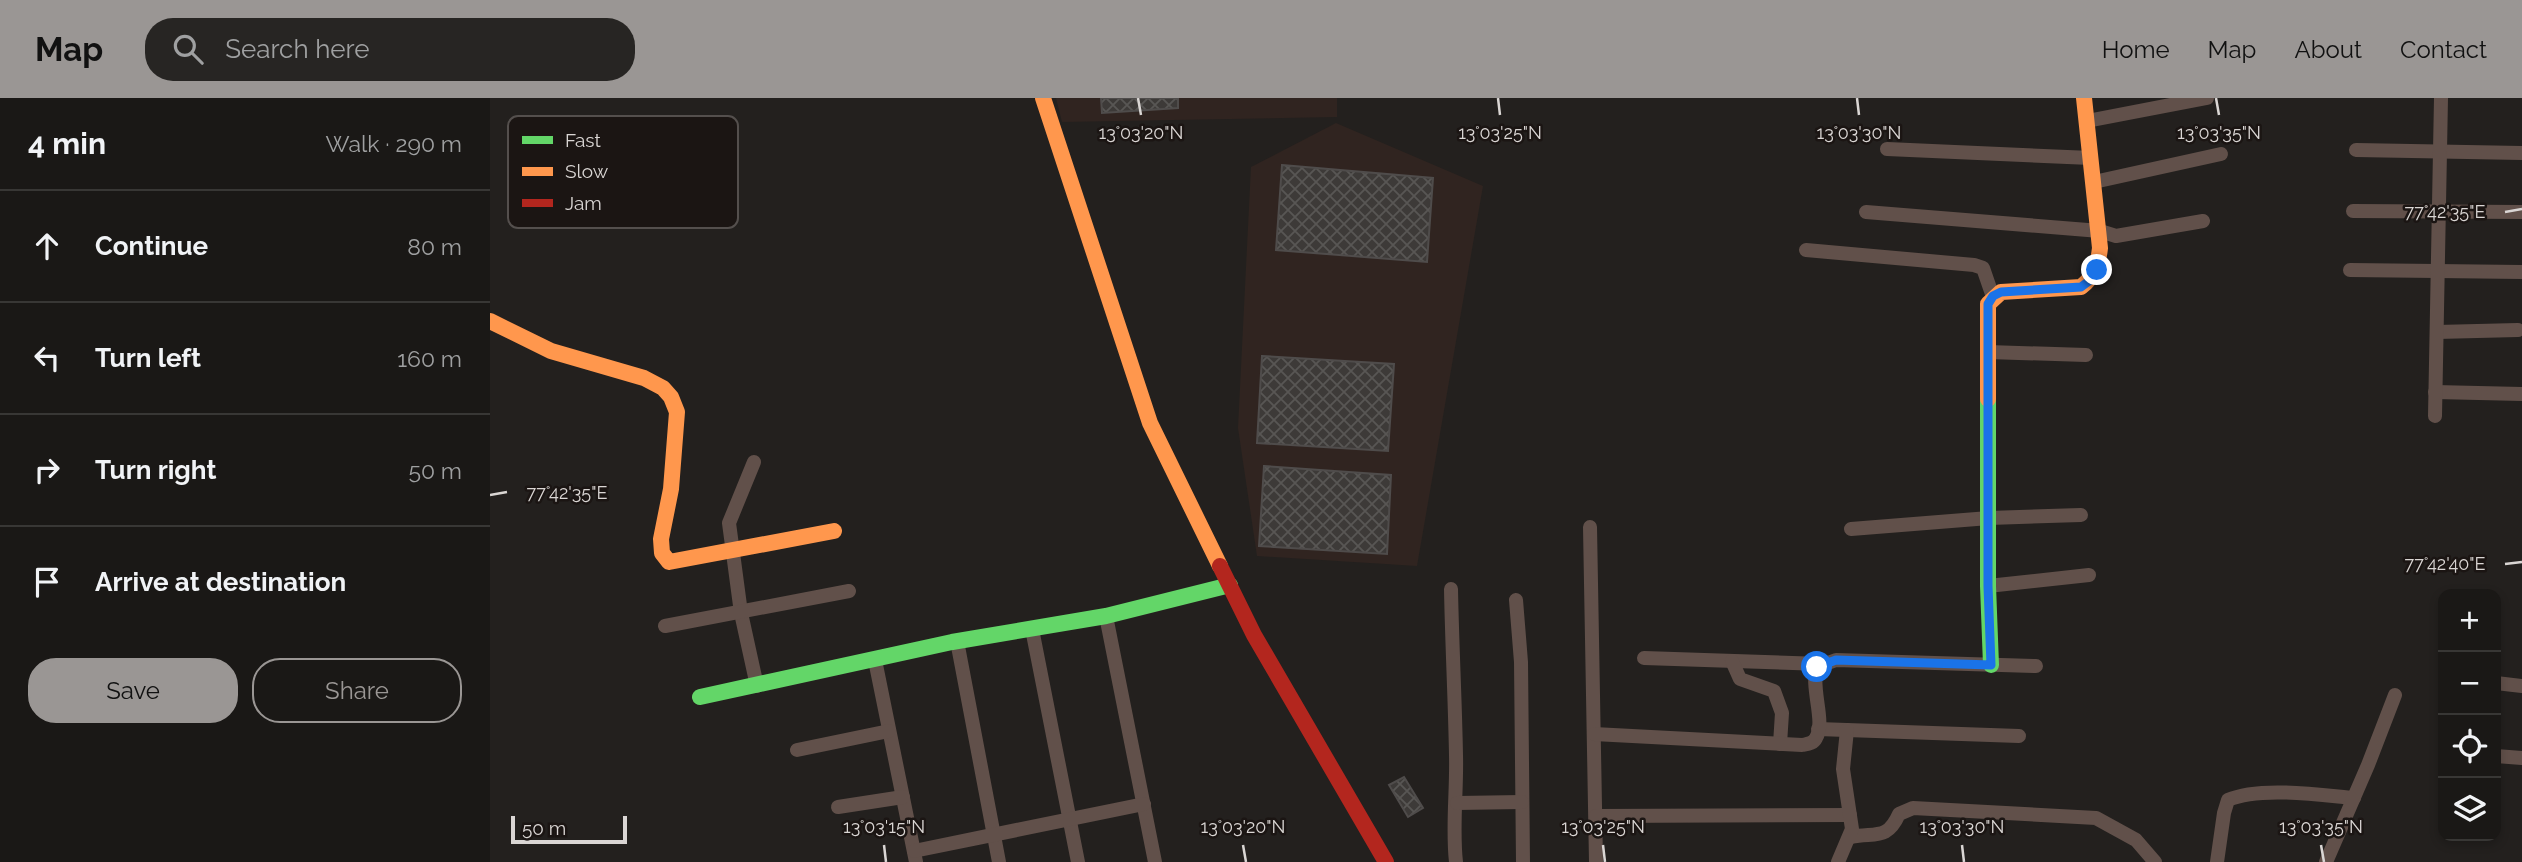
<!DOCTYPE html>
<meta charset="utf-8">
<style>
body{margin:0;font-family:Raleway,sans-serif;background:#272523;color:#f1f3f6}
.controls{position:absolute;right:21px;bottom:21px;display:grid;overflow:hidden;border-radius:14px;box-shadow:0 4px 10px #0003}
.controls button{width:63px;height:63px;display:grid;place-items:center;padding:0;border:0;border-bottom:2px solid #383735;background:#1a1816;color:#f1f3f6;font:35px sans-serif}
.scale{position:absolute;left:21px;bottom:18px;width:116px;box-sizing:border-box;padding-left:7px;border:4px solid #dad6d4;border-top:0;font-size:19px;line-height:24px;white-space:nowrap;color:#dad6d4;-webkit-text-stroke:5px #1b1513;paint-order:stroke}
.stop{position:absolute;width:21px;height:21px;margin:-16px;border:5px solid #1a73e8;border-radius:50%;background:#fff}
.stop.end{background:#1a73e8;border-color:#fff;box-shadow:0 2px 7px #0008}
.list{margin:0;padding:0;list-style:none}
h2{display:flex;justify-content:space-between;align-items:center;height:91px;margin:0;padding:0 28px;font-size:30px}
h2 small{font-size:23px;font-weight:400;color:#9fa0a1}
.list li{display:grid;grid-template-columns:46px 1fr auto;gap:21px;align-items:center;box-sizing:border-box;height:112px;padding:0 28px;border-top:2px solid #383735}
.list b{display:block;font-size:26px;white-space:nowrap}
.list em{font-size:23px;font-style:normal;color:#9fa0a1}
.actions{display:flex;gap:14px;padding:21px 28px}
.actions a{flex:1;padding:16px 0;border:2px solid #9a9694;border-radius:28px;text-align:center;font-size:24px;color:#9a9694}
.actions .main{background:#9a9694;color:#111}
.icon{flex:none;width:38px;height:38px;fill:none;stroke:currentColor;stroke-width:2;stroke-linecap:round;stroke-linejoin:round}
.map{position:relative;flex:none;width:2032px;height:764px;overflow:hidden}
header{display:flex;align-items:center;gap:42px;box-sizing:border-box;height:98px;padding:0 35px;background:#9a9694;color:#111}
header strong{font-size:33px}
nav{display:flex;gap:38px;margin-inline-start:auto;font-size:24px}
.search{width:490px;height:63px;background:#272523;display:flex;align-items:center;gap:18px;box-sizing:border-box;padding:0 24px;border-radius:28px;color:#9fa0a1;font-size:26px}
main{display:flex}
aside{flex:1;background:#1a1816}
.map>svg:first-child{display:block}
.built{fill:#302420}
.building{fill:url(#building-cross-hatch);stroke:#4f4c4b;stroke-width:2}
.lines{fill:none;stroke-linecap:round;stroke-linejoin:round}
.street{stroke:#61504a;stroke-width:14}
.fast{stroke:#63d668;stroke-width:16}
.slow{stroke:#ff974d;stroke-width:16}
.jam{stroke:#b3261e;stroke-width:16}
.route{stroke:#1a73e8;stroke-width:9}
.ticks{fill:none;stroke:#dad6d4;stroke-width:2.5}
.key{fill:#1b1513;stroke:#544f4d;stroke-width:2}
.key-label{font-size:19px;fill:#dad6d4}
.ticks-label{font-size:18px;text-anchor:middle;fill:#dad6d4;stroke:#1b1513;stroke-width:5;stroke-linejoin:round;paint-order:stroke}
</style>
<header>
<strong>Map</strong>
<div class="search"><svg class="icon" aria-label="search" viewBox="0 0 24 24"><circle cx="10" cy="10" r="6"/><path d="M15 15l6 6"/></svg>Search here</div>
<nav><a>Home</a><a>Map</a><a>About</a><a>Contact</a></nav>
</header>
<main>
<aside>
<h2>4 min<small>Walk · 290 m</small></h2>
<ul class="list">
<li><svg class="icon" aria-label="ahead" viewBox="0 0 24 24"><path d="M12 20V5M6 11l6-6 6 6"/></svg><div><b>Continue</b></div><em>80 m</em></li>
<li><svg class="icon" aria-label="left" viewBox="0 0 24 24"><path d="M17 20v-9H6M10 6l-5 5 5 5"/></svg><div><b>Turn left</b></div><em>160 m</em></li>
<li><svg class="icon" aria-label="right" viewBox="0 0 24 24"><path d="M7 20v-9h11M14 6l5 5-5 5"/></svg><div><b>Turn right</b></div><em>50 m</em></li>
<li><svg class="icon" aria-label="arrive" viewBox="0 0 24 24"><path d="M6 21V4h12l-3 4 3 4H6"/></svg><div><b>Arrive at destination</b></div></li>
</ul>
<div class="actions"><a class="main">Save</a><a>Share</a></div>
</aside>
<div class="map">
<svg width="2032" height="764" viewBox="0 0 2032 764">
<defs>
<pattern id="building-cross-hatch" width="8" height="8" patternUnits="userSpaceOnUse" patternTransform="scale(1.75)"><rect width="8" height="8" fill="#3d3a38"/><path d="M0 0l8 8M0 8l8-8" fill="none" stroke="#585654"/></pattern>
</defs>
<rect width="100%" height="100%" fill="#23201e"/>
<g class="built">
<path d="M566,0h281v19l-275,5z"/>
<path d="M846,25l147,63 -66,380 -160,-10 -19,-128 13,-261z"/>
</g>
<g class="building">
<path d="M611,0h77v10l-76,5z"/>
<path d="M792,67l151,13 -6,84 -151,-12z"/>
<path d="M772,258l132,8 -6,87 -131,-8z"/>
<path d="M774,368l127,9 -4,79 -128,-8z"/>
<path d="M914,679l19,31 -15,9 -19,-32z"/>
</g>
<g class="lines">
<g class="street">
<path d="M1597,23l120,-23"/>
<path d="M1397,51l204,9"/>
<path d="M1866,52l166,3"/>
<path d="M1604,84l127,-28"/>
<path d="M1863,113l169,1"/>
<path d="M1376,114l234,19 16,5 87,-15"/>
<path d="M1316,152l168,15 9,3 10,29"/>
<path d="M1860,172l172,2"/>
<path d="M1947,234l81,-2"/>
<path d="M1498,254l98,3"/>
<path d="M1945,294l87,2"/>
<path d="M1945,318l6,-318"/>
<path d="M264,364l-25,61 12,90 16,73"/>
<path d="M1100,429l6,335"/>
<path d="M1361,431l138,-11 92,-3"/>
<path d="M1498,488l101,-11"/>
<path d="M961,491c1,55 4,110 5,166 1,35 -4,73 0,107"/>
<path d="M1026,502l5,62 2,200"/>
<path d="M616,518l49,246"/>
<path d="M175,528l184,-35"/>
<path d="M542,531l46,233"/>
<path d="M467,543l42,221"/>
<path d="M1154,560l178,6"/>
<path d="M385,562l41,202"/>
<path d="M1242,563l8,18 34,12 8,22 -2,31"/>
<path d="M2006,585l26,3"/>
<path d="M1328,631l201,7"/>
<path d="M1104,636l208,11c5,-1 11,-1 14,-7 10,-17 -6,-50 1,-71l19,-7 200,6"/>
<path d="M307,652l92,-19"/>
<path d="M2006,658l26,2"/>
<path d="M967,705l65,-1"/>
<path d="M348,709l65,-10"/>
<path d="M1106,718l254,-1"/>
<path d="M1361,739c24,-5 36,4 48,-23l14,-6 183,10 40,22 19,22"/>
<path d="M424,753l230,-47"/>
<path d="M1348,764l14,-33 -9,-60 4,-39"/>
<path d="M1727,764l7,-49 4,-13c31,-14 92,-5 126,-2"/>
<path d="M1836,764l42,-97 27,-70"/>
</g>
<g class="fast">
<path d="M1498,301v187l3,79"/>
<path d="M210,599l252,-55 154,-26 124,-31"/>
</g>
<g class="slow">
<path d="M553,0l107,325 70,143"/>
<path d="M0,223l61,30 93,27 19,10 8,9 6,15 -6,77 -10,50 1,14 7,9 165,-31"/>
<path d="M1498,301v-95l13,-12 80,-5c14,-11 17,-22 19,-39l-16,-150"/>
</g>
<path class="jam" d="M730,468l34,69 132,227"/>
</g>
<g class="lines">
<path class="route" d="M1327,569l19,-7 155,5 -3,-79v-282l5,-8 8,-4 80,-5 8,-6 8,-11"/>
</g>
<path class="ticks" d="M648,0l3,17M1008,0l2,17M1367,0l2,17M1726,0l3,17M2015,114l17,-3M0,397l17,-3M2015,466l17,-2M394,747l2,17M753,747l3,17M1113,747l2,17M1472,747l2,17M1831,747l3,17"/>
<rect x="18" y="18" width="230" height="112" rx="10" class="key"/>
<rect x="32" y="38" width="31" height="8" fill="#63d668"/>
<rect x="32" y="69" width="31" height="9" fill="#ff974d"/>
<rect x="32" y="101" width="31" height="8" fill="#b3261e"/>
<g class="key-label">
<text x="75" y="49">Fast</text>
<text x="75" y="80">Slow</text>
<text x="75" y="112">Jam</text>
</g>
<g class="ticks-label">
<text x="651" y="41">13°03'20"N</text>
<text x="1010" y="41">13°03'25"N</text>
<text x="1369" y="41">13°03'30"N</text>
<text x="1729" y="41">13°03'35"N</text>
<text x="1955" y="120">77°42'35"E</text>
<text x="77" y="401">77°42'35"E</text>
<text x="1955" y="472">77°42'40"E</text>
<text x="394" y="735">13°03'15"N</text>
<text x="753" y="735">13°03'20"N</text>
<text x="1113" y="735">13°03'25"N</text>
<text x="1472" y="735">13°03'30"N</text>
<text x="1831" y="735">13°03'35"N</text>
</g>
</svg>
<div class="controls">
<button>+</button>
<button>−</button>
<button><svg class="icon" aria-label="locate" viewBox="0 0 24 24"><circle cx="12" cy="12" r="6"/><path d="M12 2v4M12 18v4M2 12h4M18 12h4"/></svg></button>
<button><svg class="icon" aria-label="layers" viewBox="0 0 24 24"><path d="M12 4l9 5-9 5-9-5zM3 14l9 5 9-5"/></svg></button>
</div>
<div class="scale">50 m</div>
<div class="stop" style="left:1327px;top:569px"></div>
<div class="stop end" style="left:1607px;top:172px"></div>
</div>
</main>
